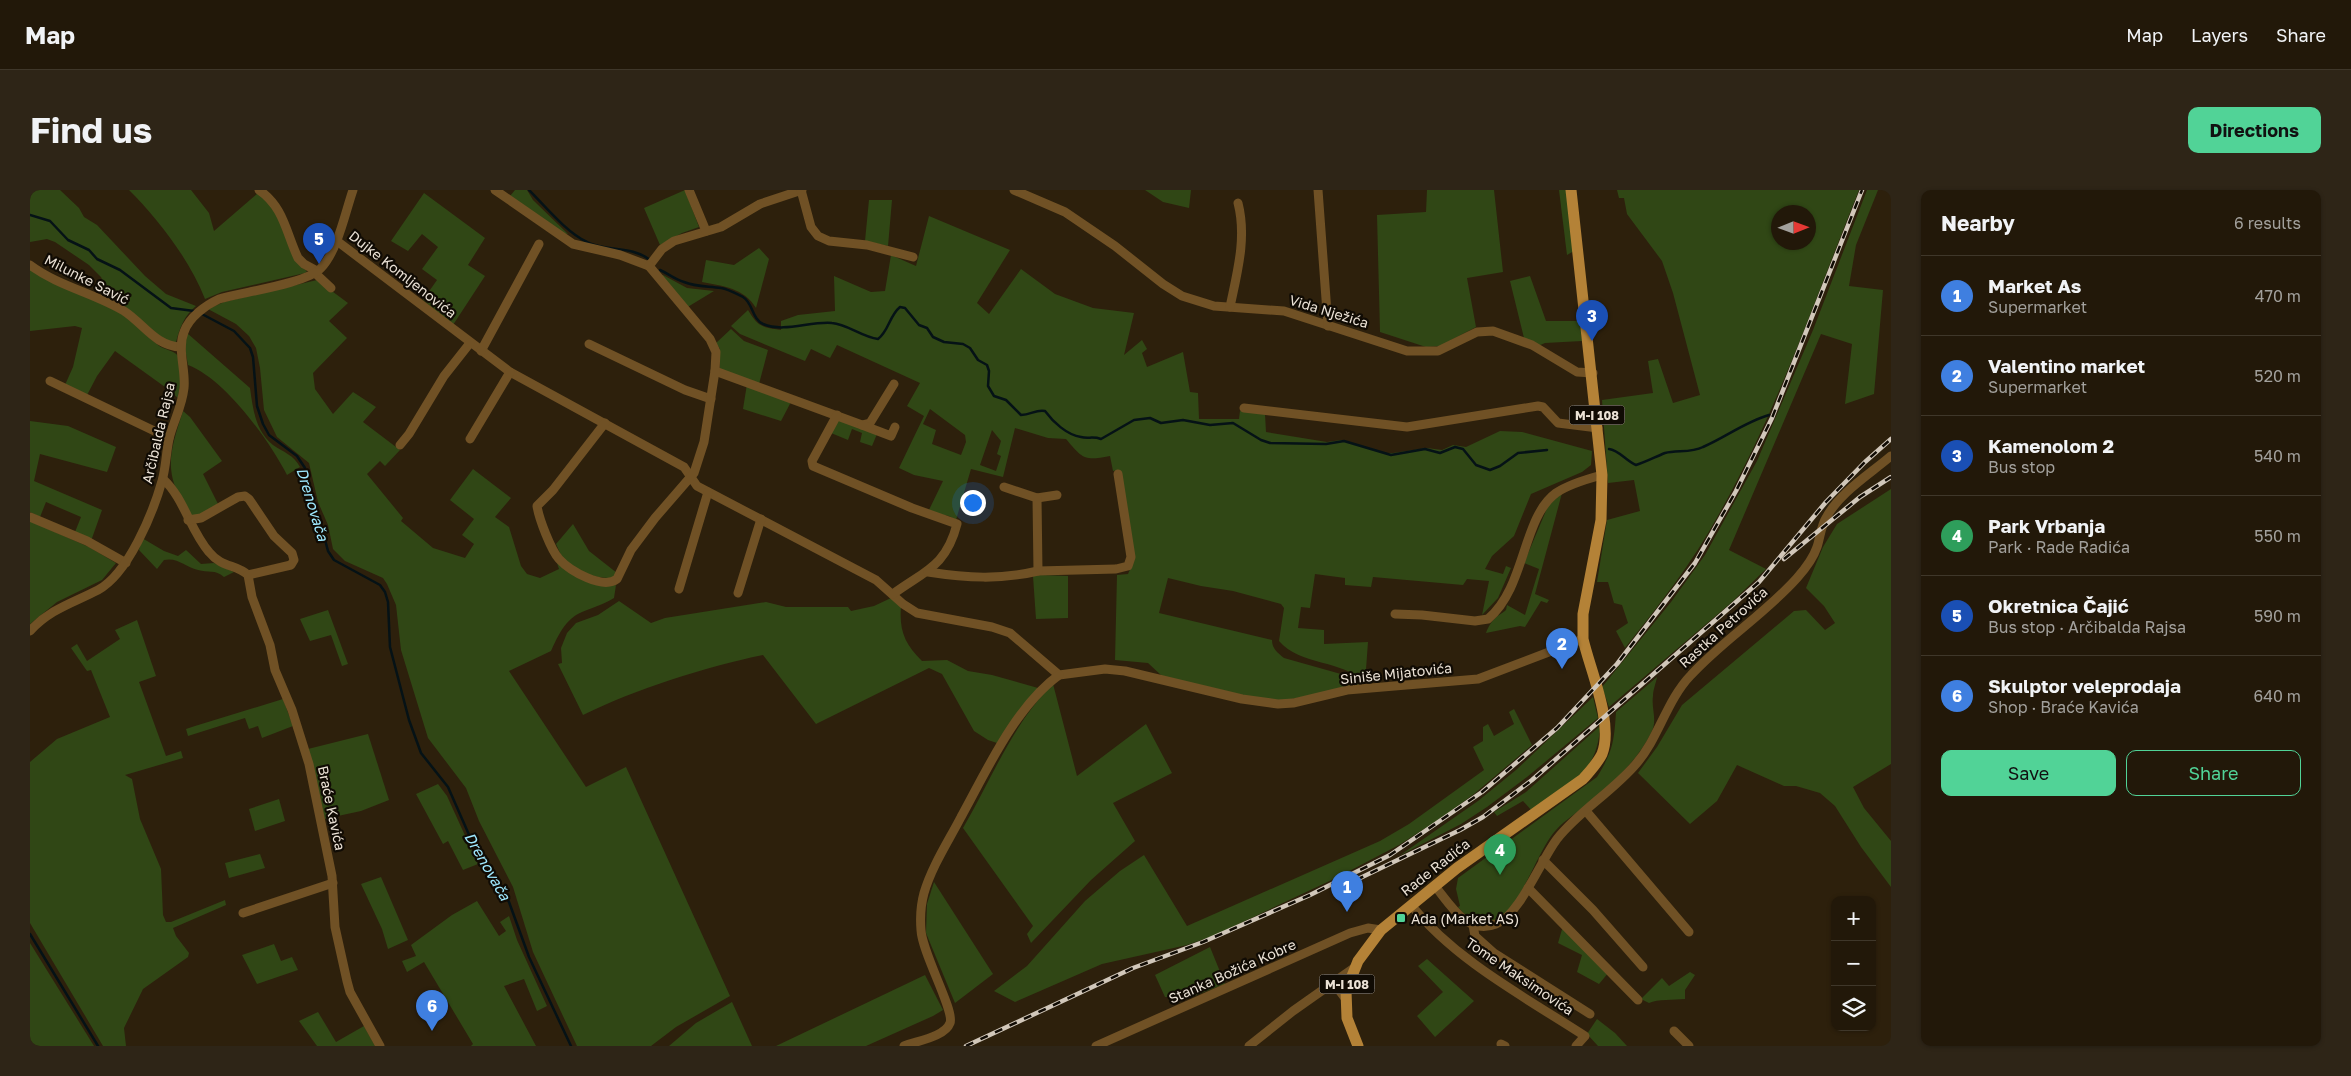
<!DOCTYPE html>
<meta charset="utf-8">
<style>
body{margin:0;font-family:"Golos Text",sans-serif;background:#2e2517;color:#f1f3f6}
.controls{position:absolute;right:15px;bottom:15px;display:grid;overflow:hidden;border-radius:10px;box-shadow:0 1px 4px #0004}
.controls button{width:45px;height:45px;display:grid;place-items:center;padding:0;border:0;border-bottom:1px solid #3f372a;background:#221809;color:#f1f3f6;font:25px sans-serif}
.compass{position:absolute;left:1741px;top:15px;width:45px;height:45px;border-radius:50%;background:#221809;box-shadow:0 1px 4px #0004;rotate:89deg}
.you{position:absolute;left:942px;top:312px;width:18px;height:18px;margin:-12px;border:4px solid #fff;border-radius:50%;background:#1a73e8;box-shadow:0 0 0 8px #1a73e833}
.badge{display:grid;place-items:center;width:32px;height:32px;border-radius:50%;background:#51d397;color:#fff;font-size:16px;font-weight:700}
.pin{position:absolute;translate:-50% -41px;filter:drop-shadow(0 1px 2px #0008)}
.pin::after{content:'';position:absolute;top:26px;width:18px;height:15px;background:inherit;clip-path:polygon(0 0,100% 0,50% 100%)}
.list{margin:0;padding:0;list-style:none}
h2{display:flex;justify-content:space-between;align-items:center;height:65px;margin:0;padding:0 20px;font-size:21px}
h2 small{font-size:16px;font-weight:400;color:#a2a09c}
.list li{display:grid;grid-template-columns:32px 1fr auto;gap:15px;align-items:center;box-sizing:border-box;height:80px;padding:0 20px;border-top:1px solid #3f372a}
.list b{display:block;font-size:19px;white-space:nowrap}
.list p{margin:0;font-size:16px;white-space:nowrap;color:#a2a09c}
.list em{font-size:16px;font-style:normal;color:#a2a09c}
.actions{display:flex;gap:10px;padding:15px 20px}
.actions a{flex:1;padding:11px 0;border:1px solid #51d397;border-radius:10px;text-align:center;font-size:18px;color:#51d397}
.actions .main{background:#51d397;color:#111}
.icon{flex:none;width:28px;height:28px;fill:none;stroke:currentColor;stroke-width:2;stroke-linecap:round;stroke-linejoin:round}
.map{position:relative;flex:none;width:1861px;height:856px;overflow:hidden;border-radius:10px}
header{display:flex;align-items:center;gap:30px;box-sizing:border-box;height:70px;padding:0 25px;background:#221809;border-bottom:1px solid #3f372a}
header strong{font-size:24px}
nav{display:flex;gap:28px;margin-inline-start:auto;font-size:18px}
.intro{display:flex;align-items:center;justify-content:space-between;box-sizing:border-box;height:120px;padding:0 30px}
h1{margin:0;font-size:35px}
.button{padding:12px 22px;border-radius:10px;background:#51d397;color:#111;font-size:18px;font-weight:700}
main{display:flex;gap:30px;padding:0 30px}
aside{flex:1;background:#221809;border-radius:10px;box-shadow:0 1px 4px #0004}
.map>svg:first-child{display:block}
.green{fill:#304715;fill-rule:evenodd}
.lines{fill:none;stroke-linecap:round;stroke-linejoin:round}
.stream{stroke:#051216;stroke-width:2.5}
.minor{stroke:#705125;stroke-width:9}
.major{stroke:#b48237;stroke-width:11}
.rail-casing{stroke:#d1c7ba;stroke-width:4.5}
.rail{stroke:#100b04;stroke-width:2.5;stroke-dasharray:8;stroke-linecap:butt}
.poi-dot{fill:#51d397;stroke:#100b04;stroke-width:2}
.labels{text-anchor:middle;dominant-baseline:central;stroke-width:4.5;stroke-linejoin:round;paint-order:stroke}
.shield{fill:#100b04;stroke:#a9a196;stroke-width:1}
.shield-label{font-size:12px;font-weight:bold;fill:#eae1d5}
.street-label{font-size:14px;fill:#eae1d5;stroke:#100b04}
.poi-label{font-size:14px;fill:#eae1d5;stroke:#100b04;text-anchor:start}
.water-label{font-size:15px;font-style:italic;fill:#9fe9ff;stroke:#100b04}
</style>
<header>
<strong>Map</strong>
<nav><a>Map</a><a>Layers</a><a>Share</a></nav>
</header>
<div class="intro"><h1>Find us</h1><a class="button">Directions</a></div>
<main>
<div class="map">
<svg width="1861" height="856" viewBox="0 0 1861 856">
<rect width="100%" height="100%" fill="#2d200c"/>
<g class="green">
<path d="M0,0h30l19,18 5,9 13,8 48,51 21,18 30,12c-12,10 -16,21 -20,36l-8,1 -45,-38 4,-7 -22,-12 -4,-9 -12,-12 -34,-23 -8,-3 -17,3z"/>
<path d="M99,0h62l18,23 5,18 44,-38c6,7 17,14 21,23 10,19 8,42 28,55l-2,2 -83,19 -17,7c-15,-39 -47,-80 -76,-109z"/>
<path d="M485,0h12l6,10 35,34 -6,-1 -52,-37z"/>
<path d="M655,0l14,37 -17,6 -22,12 -16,-37z"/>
<path d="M1115,0h46l-2,18 -26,-6z"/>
<path d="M1397,0h67l9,82 -36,6 9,49 -36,19 -14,1 -46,-15 -3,-117 49,-3z"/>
<path d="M1529,0h9l6,61 -7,4z"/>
<path d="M1587,0h242c-44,109 -82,222 -140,324 -26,48 -60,91 -94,134l-9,-17 12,-8 -6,-18 -8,-2 -6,-21h-11l10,-62 33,-9 -6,-31 -26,3 -6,-83 51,-7 -5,-32 10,-2 15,44 27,-8 -27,-102 -11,-32 -35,-47 -3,-16h-5zM1748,22h30v30h-30z"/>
<path d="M1837,0h11l-22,55 -7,41 34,4 -9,104 -29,10 7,-60 -31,-10 -92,216 37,19 -34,33 -123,105 -7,-20 69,-85 34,-47 52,-94 56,-131z"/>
<path d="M394,3l61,45 -17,27 17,11 -32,49 -30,-25 14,-20 -15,-11 16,-22 -16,-13 -14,17 -17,-10z"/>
<path d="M839,10h23l-4,46 -23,-5z"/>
<path d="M899,26l81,34 -33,53 12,11 32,-45 34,25 38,14 41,5 -10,42 18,-15 5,9 -5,4 5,14 36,-15 7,40 8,1 1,26h40l1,-8 25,3 1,18 61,10 14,-2 42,13h10l34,-5 15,2 11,-5 13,2 34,-16 22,1 70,19 -1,14 -9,7 -51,22 -17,42 -22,20 -7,13 18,5 3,-8 5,2 -13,30 -16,17 7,-34 -22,-2 -4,6 -90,-8 -2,10 -26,-2v-7l-30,-4 -5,34 -9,-1 -3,21 26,2v14l44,-2 -3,41c-23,-24 -65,-17 -86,-42l5,-33 -3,-4 -48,-13 -32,-5 -33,-8 -9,35 113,27c0,9 6,13 12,18l64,18 6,2 6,8 -79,15 -30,-4 -89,-21 -14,-13 -33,-3 2,-85 11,-1 6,-14 -14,-90 -7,1 -3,-15c-26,5 -27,3 -44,-17l-18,-1 -33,-10 -12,49 -32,-8 -15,51 -7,-4 -21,-4 15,-31 -29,-6 -15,-7 25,-52 -17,-10 13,-23 -83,-38 -7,13 -19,-9 -6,12 -65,-27 -9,-8 17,-16c10,17 14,17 33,20v-9l17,-6 37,-4 -1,-35 37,16 14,-1 6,-36 25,11zM900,219l35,26 1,7 -5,13 -29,-11 4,-14 -13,-6zM962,240l9,11 -4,13 4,2 -5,15 -16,-6z"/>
<path d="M729,58l10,11 -13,49c-12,-20 -33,-22 -54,-26l4,-22 28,5z"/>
<path d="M0,79c27,20 61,27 90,44 14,9 25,22 38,32 6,5 16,5 20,11 6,11 2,31 0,42l-13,-11 -50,-36 -18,25 -11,21 -21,-12 8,-18 9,-39 -7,-2 -45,5z"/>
<path d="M633,85l24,13 27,3 -28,17 -25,-32z"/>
<path d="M1500,86l16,45h34l2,20 -37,2 -7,3 -14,-8 -14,-57z"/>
<path d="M287,90l31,23 -19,18 18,17 -34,35 2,16 18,25 20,-22 23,15 -13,15 37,28 -15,16 -5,-5 -13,13 36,44 -2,3 32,27 32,10 9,-14 -12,-9 12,-16 -24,-19 23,-31 38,29 -16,19 14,10 12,39 6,8 13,4 19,-9 -2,-6 47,23 12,-1 -2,13c-12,7 -20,9 -32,14 -17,7 -24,24 -31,39l-42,20 77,116 40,-20 104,229 -54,31 -25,19h-74l-44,-94 -20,-65 -34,-66 -13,-33 -38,-50 -27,-88 -5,-45 -9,-21 -4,-6 -38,-17 -12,-12 -5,-24 -10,-23 -9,-39 -32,-26 -13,-27 -4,-42 -4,-20 -7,-12 -13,-12 -28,-15 16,-7z"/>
<path d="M701,139l13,12 24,9 -9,34 -39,-14v-21l-4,-6z"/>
<path d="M157,143l63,55c3,21 5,42 23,57 10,7 21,10 27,22l-13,8c-18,-35 -62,-96 -99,-110l-3,-17z"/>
<path d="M717,194l45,16 -11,21 -38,-12z"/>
<path d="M153,221l7,6 32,44 -19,13 15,30 -19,11 -8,1c-28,-42 -23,-59 -8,-105z"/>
<path d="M809,229l38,15 -5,12 -12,-4 2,-9 -10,-4 -4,11 -17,-7z"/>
<path d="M0,231l38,5 48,21 -9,25 -67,-18 -6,27 68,29 -11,31 -16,-9 6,-15 -35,-15 -6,15 -10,-5z"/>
<path d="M1861,299v275l-38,23 11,21 27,33v46l-30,-40 -26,-41 -15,-13 -24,-7h-12l-47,-21 -20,36 -27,23 -52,-51 19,-26 25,-42 112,-94 12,-1 19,20 10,-7 -11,-17 -18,-18 17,-41 14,-23z"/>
<path d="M1532,303l-27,101 14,6 -2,3 -6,-2 -16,26 -5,-1 -34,7c6,-15 10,-15 20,-23l1,-5 18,10 14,-46 -15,-6 24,-57z"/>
<path d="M0,331l59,26 27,16 -14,17 -45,22 -27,22z"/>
<path d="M543,334l16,27 28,22 -2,5c-16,1 -41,-5 -52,-20 -3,-4 -5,-10 -7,-14z"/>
<path d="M112,348l22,13 14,5 8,-6 15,14 13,-1 20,9 -10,5c-9,-8 -16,-4 -26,-7 -13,-3 -20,-13 -34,-10l-7,9 -18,-19z"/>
<path d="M1011,385l27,1v42l-32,1 -3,-43z"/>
<path d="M861,408l10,8c-2,25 4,38 21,55l25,-1 21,11 24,4 46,13 -41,55 -9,-3 -14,-9 -32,-57 -13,-6 -113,56 -53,-69c-58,12 -127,34 -180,60l-25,-51 4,-1 -1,-15 6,-15 9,-10 22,-8 21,-14 32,22 14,-5 101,-16 20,5h62l3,4 23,-5z"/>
<path d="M298,420l20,54 -6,2 -11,-31 -21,6 -10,-22z"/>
<path d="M107,430l19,56 -17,6 27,74 15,-5 2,7 -58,17 7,4 8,40 21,50 2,46 3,7h5l54,-22 1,5 -53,23 3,8 13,17 -1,4 -45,32 -19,39 2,18h-23l-73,-123v-161l27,-23 53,-22 -19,-47 -4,1 -16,-23 6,-4 10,17 33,-22 -5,-9z"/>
<path d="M1627,487c-1,6 -4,13 -4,19 -2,12 5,25 -2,37 -14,28 -39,51 -63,71 -10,8 -23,16 -32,26 -18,19 -36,79 -58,89 -15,7 -30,1 -40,-12l2,-1 -4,-17 2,-11 139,-101c16,-26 17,-35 19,-65z"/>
<path d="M1023,494l24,92 69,-52 26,49 -59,30 22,38 -44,39 -60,63 -4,-9 6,-8 -70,-98c28,-48 50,-105 90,-144z"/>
<path d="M1563,507l5,21 -71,59 -40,30 -26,17 -62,32 79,-55 38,-31z"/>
<path d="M253,509l10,27 -31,12 -4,-12 -9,3 -4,-11 -57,18 -2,-7 9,-3z"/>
<path d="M1484,519l18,36 -58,49 -33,24 -42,27 -63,33 -123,58 -26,9 -85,19 -87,38 -21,-11 33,-25 58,-65 35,-30 24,-16 43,71 193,-85 29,-17 75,-54 -11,-23 10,-6v-14l5,-3 6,12 20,-12 -5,-12z"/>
<path d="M1570,536c-2,48 -33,60 -68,85l-9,-10 -26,15 -3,-4 32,-20z"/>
<path d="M338,544l21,66 -28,11 -37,8 -16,-70z"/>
<path d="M408,594l9,12 31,68 -15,6 -15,-29 -5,3 -27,-50z"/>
<path d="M249,609l6,22 -30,10 -6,-22z"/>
<path d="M230,664l5,14 -36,10 -4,-15z"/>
<path d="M351,687l27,63 -20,9 -6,-20 -21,-45z"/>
<path d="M904,692l59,92 -38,29 -29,-70 1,-29z"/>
<path d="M447,711l22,35 7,-5 -6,-9 9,-6 8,24 30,66 -10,5 -13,-32 -20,7 32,60h-65l2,-2 -49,-82 -17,10 -5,-11 14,-5 -5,-11 41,-30z"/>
<path d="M1533,736l46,46 -10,12 -22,-12 5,-17 -24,-12z"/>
<path d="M0,753l64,103h-64z"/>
<path d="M244,754l7,17 11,-4 6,13 -41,14 -15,-29z"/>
<path d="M1180,757l15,37 -41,16v-3h-19l-10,-22z"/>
<path d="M1397,769l47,42 -39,36 -18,-21 26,-24 -25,-26z"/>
<path d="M1660,782l5,3 -10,15v9c-12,1 -27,0 -36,4l-8,-4 21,-21 7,8z"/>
<path d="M895,785l18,35 -10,6 -67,30h-90z"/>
<path d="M702,812l20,44h-83l27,-23z"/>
<path d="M288,822l18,30 28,-16 11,20h-58l-18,-25z"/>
<path d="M1567,829l18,14 12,13h-29l-11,-12z"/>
</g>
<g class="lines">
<g class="stream">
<path d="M499,0c16,16 38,43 58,52 20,10 44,3 63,18"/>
<path d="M0,25l20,6 18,19 21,10 8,9 23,11 51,38 23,3"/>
<path d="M630,80c9,4 14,9 24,12 12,5 25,4 37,6 7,1 16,6 22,9 10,6 9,22 20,27 21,9 47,-3 69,-1 15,1 30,14 46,16 11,-8 11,-23 22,-32l5,1 14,17 8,3 6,9 11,5 19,2 7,4 8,12 9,5 2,6 -1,15 6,10 12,4 15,15c10,0 15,-6 24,-4 8,11 22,24 36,26 7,2 12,-1 20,2l33,-19 16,-2 11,5 22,-3 27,5 23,-2 28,17 9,3 56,1 18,-3 47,14 34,-6 15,4 15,-6 8,2 13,16 14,5 10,-4 18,-13 29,-3"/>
<path d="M170,123l34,18 16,17 3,9 4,49 6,18 6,11 28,21 8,12 6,34 9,19 8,30 6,9 46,25 5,7 3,10 2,45 19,73 12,33 27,34 22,50 39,65 20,55 42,89"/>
<path d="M1579,259c10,1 17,12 27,16 10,-3 19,-8 29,-12 12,-3 26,0 38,-6 23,-10 42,-25 66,-32"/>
<path d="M0,744l68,112"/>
</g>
<g class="minor">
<path d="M229,0c25,17 27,43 39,68l6,6 13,7"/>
<path d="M465,0l78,54 47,11 29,11 13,-17 12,-8 47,-14 39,-23 42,-14"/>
<path d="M659,0l17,41"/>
<path d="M771,0l10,37 7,9 11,5 38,4 46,12"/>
<path d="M984,0l51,22 50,34 48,38 19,12 32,10 70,5 123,40h31l39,-19 16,-1 39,14 45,27 16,1"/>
<path d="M1288,0l10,136"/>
<path d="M307,51l173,131 174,95 13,19 179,94 27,24 14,9 75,14 18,6 49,42 46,-6 20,2 117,28 36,5 15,-1 54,-13 131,-11 105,-40"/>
<path d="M0,75c28,21 64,28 94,46 20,13 31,35 57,36"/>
<path d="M285,83l16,15"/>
<path d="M1200,117c7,-34 17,-69 8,-104"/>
<path d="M559,154l96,46 26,9"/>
<path d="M451,161l58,-107"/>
<path d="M685,181l147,54 8,-2 24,-39"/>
<path d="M20,191l119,57"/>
<path d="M1214,218l163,19 131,-21 5,1 15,16 40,5"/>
<path d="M807,225l-25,46 1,5 99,42 45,16c-11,43 -33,47 -64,70"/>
<path d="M575,233l-52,67 -16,16c2,13 14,44 22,53 11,12 44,31 58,20l14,-29 24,-32 39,-45 10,-31 11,-71 1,-19 -6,-13 -61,-73"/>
<path d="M832,235l29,11 4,-9"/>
<path d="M440,249l40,-67"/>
<path d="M370,255l9,-11 35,-58 26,-33"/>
<path d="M133,289c21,19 27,51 46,73 13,16 27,12 39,23l4,22 18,48 5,25 17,40 17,54 23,112 3,51 12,54 3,11 30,54"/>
<path d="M1007,308l20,-3"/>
<path d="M0,327l57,24 39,22"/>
<path d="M158,330l13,-2 37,-21 7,-1 4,3 25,37 18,17 2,7 -3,5 -43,10"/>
<path d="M1008,381l78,-2 12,-3 3,-9 -13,-83"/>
<path d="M898,382c39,6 72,8 110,-1l-1,-73 -33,-11"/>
<path d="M649,399l29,-97"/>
<path d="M708,403l23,-74"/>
<path d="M1365,424l27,1 53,6 13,-2c38,-32 34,-101 68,-126 13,-9 31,-14 46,-18"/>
<path d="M0,441c20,-22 43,-28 68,-41 30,-16 55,-77 64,-109 4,-14 4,-28 7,-42 4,-17 13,-32 15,-51 2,-18 -7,-39 0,-56 5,-15 22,-27 35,-33 24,-7 87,-15 102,-31 17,-18 24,-55 32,-78"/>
<path d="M1556,621l103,121"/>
<path d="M1513,670l50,50 50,57"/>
<path d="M1405,696c16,20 32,49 61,38 23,-8 45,-64 61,-85 22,-28 55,-47 79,-75 23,-26 30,-63 55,-89 32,-35 74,-61 106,-97 8,-9 16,-19 20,-31 3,-9 4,-21 9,-29 13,-25 44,-44 65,-62"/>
<path d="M1498,698l110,112"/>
<path d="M1381,715c45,56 114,92 174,131l-9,10"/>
<path d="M213,723l90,-30"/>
<path d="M1443,735l2,11 19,17 96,61"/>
<path d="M1297,797l27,-19"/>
<path d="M1644,841l15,15"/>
<path d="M1471,854l4,2"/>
<path d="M874,856c12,-5 41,-9 46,-23 5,-12 -28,-70 -29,-93 -1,-12 0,-26 3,-37 8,-27 24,-51 37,-76 26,-47 54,-110 98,-142"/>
<path d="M1066,856l254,-113 18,-5 13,2"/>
<path d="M1219,856l44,-35 34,-24 12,3 6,8"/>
</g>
<path class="major" d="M1328,856l-11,-28 -1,-27 12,-30 23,-31 76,-62 126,-89c7,-8 14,-15 19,-25 12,-31 -12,-84 -19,-115v-25l18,-94 1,-45 -31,-285"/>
<defs>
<g id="rail">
<path d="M1754,369l76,-62 31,-20"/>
<path d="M1326,690l104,-50 23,-13 49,-37 227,-198 67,-80 39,-40 26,-23"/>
<path d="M936,856l167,-78 70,-26 107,-47 80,-40 92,-63 75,-64 60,-64 78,-101 41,-72 36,-73 90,-228"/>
</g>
</defs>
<use href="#rail" class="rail-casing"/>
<use href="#rail" class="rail"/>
</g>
<rect class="poi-dot" x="1366" y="723" width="10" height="10" rx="2.5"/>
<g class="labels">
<g class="shield">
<rect x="1539.5" y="215.5" width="55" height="19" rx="4"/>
<rect x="1289.5" y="784.5" width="55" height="19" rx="4"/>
</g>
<g class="shield-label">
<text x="1567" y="225">M-I 108</text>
<text x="1317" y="794">M-I 108</text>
</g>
<g class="street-label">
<text transform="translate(373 84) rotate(38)">Dujke Komljenovića</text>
<text transform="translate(57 89) rotate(27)">Milunke Savić</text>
<text transform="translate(1299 121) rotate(17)">Vida Nježića</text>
<text transform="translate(128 243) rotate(-77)">Arčibalda Rajsa</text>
<text transform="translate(1693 437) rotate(-42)">Rastka Petrovića</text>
<text transform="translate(1366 483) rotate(-6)">Siniše Mijatovića</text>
<text transform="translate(302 618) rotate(78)">Braće Kavića</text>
<text transform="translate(1405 677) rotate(-38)">Rade Radića</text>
<text transform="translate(1202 781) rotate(-24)">Stanka Božića Kobre</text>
<text transform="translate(1490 786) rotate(34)">Tome Maksimovića</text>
</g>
<g class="poi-label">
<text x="1381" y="728">Ada (Market AS)</text>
</g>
<g class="water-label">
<text transform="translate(283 314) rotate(73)">Drenovača</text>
<text transform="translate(458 676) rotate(60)">Drenovača</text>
</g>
</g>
</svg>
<div class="controls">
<button>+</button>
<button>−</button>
<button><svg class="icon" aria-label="layers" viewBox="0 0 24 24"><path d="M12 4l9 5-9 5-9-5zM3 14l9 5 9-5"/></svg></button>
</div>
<svg class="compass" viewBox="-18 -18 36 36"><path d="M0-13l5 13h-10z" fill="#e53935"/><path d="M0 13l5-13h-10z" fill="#a2a09c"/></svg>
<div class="you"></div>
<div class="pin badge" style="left:1317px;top:722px;background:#3f7fe0">1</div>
<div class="pin badge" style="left:1532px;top:479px;background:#3f7fe0">2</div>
<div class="pin badge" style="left:1562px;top:151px;background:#1a4fb4">3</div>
<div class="pin badge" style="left:1470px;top:685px;background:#2e9e5b">4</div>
<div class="pin badge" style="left:289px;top:74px;background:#1a4fb4">5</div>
<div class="pin badge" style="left:402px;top:841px;background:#3f7fe0">6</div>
</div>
<aside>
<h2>Nearby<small>6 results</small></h2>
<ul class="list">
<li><span class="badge" style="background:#3f7fe0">1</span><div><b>Market As</b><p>Supermarket</p></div><em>470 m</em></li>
<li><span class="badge" style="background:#3f7fe0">2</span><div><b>Valentino market</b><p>Supermarket</p></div><em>520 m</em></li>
<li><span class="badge" style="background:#1a4fb4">3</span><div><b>Kamenolom 2</b><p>Bus stop</p></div><em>540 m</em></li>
<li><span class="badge" style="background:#2e9e5b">4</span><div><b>Park Vrbanja</b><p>Park · Rade Radića</p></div><em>550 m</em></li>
<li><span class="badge" style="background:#1a4fb4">5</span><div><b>Okretnica Čajić</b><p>Bus stop · Arčibalda Rajsa</p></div><em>590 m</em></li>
<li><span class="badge" style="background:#3f7fe0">6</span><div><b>Skulptor veleprodaja</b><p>Shop · Braće Kavića</p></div><em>640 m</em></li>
</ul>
<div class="actions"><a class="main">Save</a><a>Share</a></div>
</aside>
</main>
